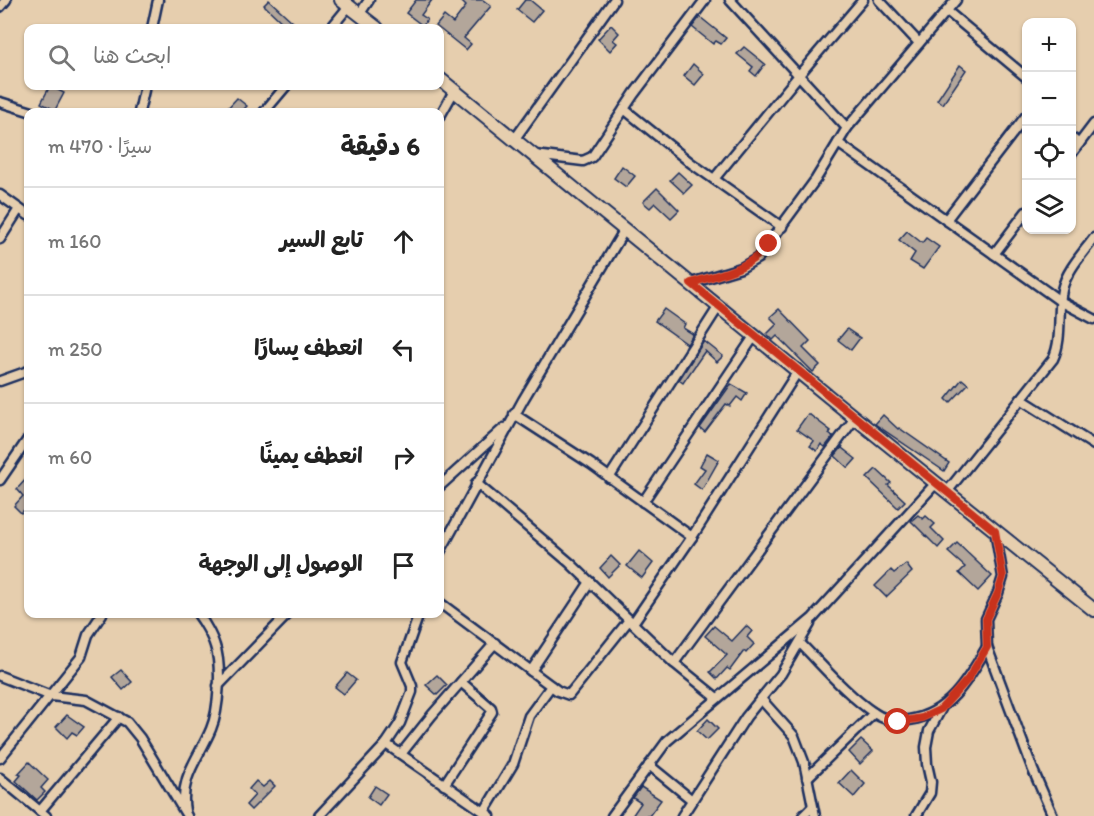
<!DOCTYPE html>
<html lang="ar">
<meta charset="utf-8">
<style>
body{margin:0;font-family:Itim,"Playpen Sans Arabic",sans-serif;background:#f2f2f2;color:#222;direction:rtl}
.controls{position:absolute;right:18px;top:18px;display:grid;overflow:hidden;border-radius:12px;box-shadow:0 2px 4px #0004}
.controls button{width:54px;height:54px;display:grid;place-items:center;padding:0;border:0;border-bottom:2px solid #e0e0e0;background:#fff;color:#222;font:30px sans-serif}
.stop{position:absolute;width:18px;height:18px;margin:-14px;border:4px solid #c8321e;border-radius:50%;background:#fff}
.stop.end{background:#c8321e;border-color:#fff;box-shadow:0 2px 6px #0008}
.list{margin:0;padding:0;list-style:none}
h2{display:flex;justify-content:space-between;align-items:center;height:78px;margin:0;padding:0 24px;font-size:26px}
h2 small{font-size:20px;font-weight:400;color:#767676}
.list li{display:grid;grid-template-columns:39px 1fr auto;gap:18px;align-items:center;box-sizing:border-box;height:108px;padding:0 24px;border-top:2px solid #e0e0e0}
.list b{display:block;font-size:22px;white-space:nowrap}
.list em{font-size:20px;font-style:normal;color:#767676}
.icon{flex:none;width:33px;height:33px;fill:none;stroke:currentColor;stroke-width:2;stroke-linecap:round;stroke-linejoin:round}
.map{position:relative;flex:none;width:1094px;height:816px;overflow:hidden;direction:ltr}
.search{position:absolute;background:#fff;box-shadow:0 2px 4px #0004;left:24px;top:24px;width:420px;height:66px;display:flex;align-items:center;gap:15px;box-sizing:border-box;padding:0 21px;border-radius:12px;color:#767676;font-size:22px}
.panel{position:absolute;background:#fff;box-shadow:0 2px 4px #0004;left:24px;top:108px;width:420px;height:510px;border-radius:12px;direction:rtl}
.map>svg:first-child{display:block}
.building{fill:#b3a69a;stroke:#1b2f5e;stroke-width:1.5}
.lines{fill:none;stroke-linecap:round;stroke-linejoin:round}
.street-casing{stroke:#1b2f5e;stroke-width:13}
.secondary-casing{stroke:#1b2f5e;stroke-width:16}
.street{stroke:#e6ceae;stroke-width:8}
.secondary{stroke:#e6ceae;stroke-width:12}
.route{stroke:#c8321e;stroke-width:8}
</style>
<div class="map">
<svg width="1094" height="816" viewBox="0 0 1094 816">
<rect width="100%" height="100%" fill="#e6ceae"/>
<filter id="ink" filterUnits="userSpaceOnUse"><feTurbulence type="fractalNoise" baseFrequency=".0167" numOctaves="2"/><feDisplacementMap in="SourceGraphic" scale="12" xChannelSelector="R" yChannelSelector="G"/><feConvolveMatrix kernelMatrix="1 2 1 2 8 2 1 2 1" color-interpolation-filters="sRGB"/></filter>
<g filter="url(#ink)">
<g class="building">
<path d="M269,0l24,22 -5,6 -24,-23z"/>
<path d="M416,0h16l-11,15 6,4 -4,7 -17,-13z"/>
<path d="M460,0h23l8,6 -27,32 7,6 -5,6 -30,-24 8,-10 9,7 13,-17z"/>
<path d="M525,0h5l12,10 -10,12 -15,-12z"/>
<path d="M700,17l26,21 -5,6 -5,-3 -3,3 -21,-17z"/>
<path d="M611,25l8,8 -6,7 4,3 -7,8 -12,-12z"/>
<path d="M744,47l21,17 -9,12 -6,-5 3,-4 -16,-13z"/>
<path d="M693,64l11,10 -9,11 -11,-9z"/>
<path d="M960,65l6,5 -23,34 -6,-4z"/>
<path d="M50,86l14,7 -9,17 -14,-7z"/>
<path d="M237,98l10,8 -6,6h-17z"/>
<path d="M622,166l13,10 -9,11 -12,-9z"/>
<path d="M678,172l14,13 -8,8 -14,-13z"/>
<path d="M657,188l22,22 -8,8 -16,-15 -5,5 -7,-6z"/>
<path d="M907,231l15,12 4,-5 13,9 -16,22 -13,-8 5,-8 -16,-13z"/>
<path d="M664,309l21,15 -2,4 10,6 -8,14 2,-4 -32,-23z"/>
<path d="M779,309l31,32 -7,7 17,17 -7,7 -36,-36 -4,4 -6,-6 10,-10 -7,-7z"/>
<path d="M847,329l13,9 -9,12 -13,-10z"/>
<path d="M704,341l19,15 -6,6 -12,-11 -22,32 -4,-3z"/>
<path d="M962,379l6,5 -18,19 -4,-4z"/>
<path d="M731,384l16,9 -5,8 -5,-4 -7,9 -4,-2 -21,28 -5,-4z"/>
<path d="M807,415h3l21,16 -2,3 4,3 -8,10 -4,-3 -4,7 -7,-5 4,-5 -17,-12z"/>
<path d="M883,415l15,14 1,-1 50,35 -5,8 -69,-47z"/>
<path d="M843,446l-1,2 14,11 -8,9 -13,-12z"/>
<path d="M707,453l12,7 -17,30 -8,-6 11,-15 -5,-3z"/>
<path d="M876,469l15,14 -3,2 17,16 -7,7 -31,-30z"/>
<path d="M28,477v29l-7,7 -7,-7 9,-10 -6,-7z"/>
<path d="M918,515l5,4 3,-3 9,8 -4,4 13,13 -6,7 -27,-27z"/>
<path d="M957,543l35,33 -14,15 -19,-18 6,-6 -17,-15z"/>
<path d="M639,551l14,12 -11,15 -15,-12z"/>
<path d="M611,556l9,9 -12,12 -8,-9z"/>
<path d="M906,564l6,8 -26,25 -11,-11 16,-16 3,3z"/>
<path d="M714,626l18,15 14,-15 6,5 -5,6 7,7 -8,9 -2,-2 -14,19 -3,-2 -10,11 -7,-7 17,-17 -22,-19z"/>
<path d="M121,670l11,12 -9,8 -11,-13z"/>
<path d="M347,673l9,7 -12,14 -9,-7z"/>
<path d="M437,675l10,10 -10,10 -11,-10z"/>
<path d="M67,715l17,12 -7,8 -5,-3 -5,6 -11,-11z"/>
<path d="M708,719l10,10 -11,11 -10,-9z"/>
<path d="M861,740l12,11 -13,13 -11,-12z"/>
<path d="M29,762l19,18 -7,8 4,4 -8,8 -21,-19 5,-6 -3,-1z"/>
<path d="M851,770l14,14 -11,13 -15,-14z"/>
<path d="M256,781l7,6 7,-6 5,5 -24,24 -5,-5 9,-10 -6,-6z"/>
<path d="M375,786l12,8 -8,11 -11,-8z"/>
<path d="M641,787l20,13 -12,16h-17l9,-13 -8,-5z"/>
</g>
<g class="lines">
<defs>
<g id="street">
<path d="M730,0l117,128"/>
<path d="M879,0l40,43"/>
<path d="M0,7l6,-7"/>
<path d="M947,11l79,66"/>
<path d="M359,15l10,-15"/>
<path d="M152,28l6,-28"/>
<path d="M331,28l18,-22"/>
<path d="M0,102l32,10"/>
<path d="M624,109l67,54 91,64"/>
<path d="M139,112l6,-26"/>
<path d="M264,112l22,-26"/>
<path d="M440,116l14,-25"/>
<path d="M1072,138l7,6"/>
<path d="M514,140l100,-140"/>
<path d="M838,143l222,158 34,18"/>
<path d="M1072,153l22,-29"/>
<path d="M535,155l48,6 9,-4 42,-63 71,-94"/>
<path d="M714,179l85,-104 64,-75"/>
<path d="M0,195l28,20"/>
<path d="M946,220l80,-104"/>
<path d="M0,239l19,-30"/>
<path d="M994,254l32,-42"/>
<path d="M691,283l50,-15 17,-10 58,-79 31,-51 109,-128"/>
<path d="M0,381l28,-10"/>
<path d="M1021,399l73,46"/>
<path d="M514,414l77,50 101,73"/>
<path d="M609,478l110,-172"/>
<path d="M0,480l28,-41"/>
<path d="M476,483l94,80 104,100 43,35"/>
<path d="M440,486l64,-58"/>
<path d="M947,492l106,-133c10,-21 4,-46 9,-69 4,-19 21,-37 32,-52"/>
<path d="M643,502l112,-167"/>
<path d="M995,531l8,46 -5,16 -12,26 1,28 46,123 20,46"/>
<path d="M440,552l83,-152 102,-171"/>
<path d="M440,603l118,88 11,4 60,-75"/>
<path d="M633,623l59,-86 106,-166"/>
<path d="M800,643c23,23 46,51 74,70 10,7 23,9 35,7 40,-6 59,-40 78,-73"/>
<path d="M674,663l181,-245"/>
<path d="M531,671l59,-89"/>
<path d="M0,676l51,20 35,4 41,22 13,16 47,78"/>
<path d="M218,686l70,-72"/>
<path d="M761,699l33,37 10,26 11,54"/>
<path d="M386,744l104,72"/>
<path d="M401,754l31,-39 63,-72"/>
<path d="M0,758l81,-101 7,-22 14,-21"/>
<path d="M649,765l43,35"/>
<path d="M0,778l46,38"/>
<path d="M807,778l67,-65"/>
<path d="M444,785l48,-73 -1,-4 -30,-26"/>
<path d="M40,811l79,-94"/>
<path d="M185,811c-6,-34 14,-53 26,-82 8,-19 11,-63 4,-83 -3,-10 -11,-24 -17,-32"/>
<path d="M484,812l29,-48 16,-48 22,-30"/>
<path d="M319,816l67,-72 14,-21 12,-31v-6l-10,-24 17,-48"/>
<path d="M612,816l55,-75 146,-123 123,-135"/>
<path d="M682,816l64,-99 35,-43 29,-50"/>
<path d="M803,816l9,-9"/>
<path d="M916,816l14,-23 1,-11 -4,-18 -1,-17 3,-16 12,-22"/>
</g>
<g id="secondary">
<path d="M341,0l36,28"/>
<path d="M440,79l415,339 239,192"/>
</g>
</defs>
<use href="#street" class="street-casing"/>
<use href="#secondary" class="secondary-casing"/>
<use href="#street" class="street"/>
<use href="#secondary" class="secondary"/>
</g>
</g>
<g class="lines" filter="url(#ink)">
<path class="route" d="M769,244c-22,27 -47,29 -78,39l304,248 8,46 -5,16 -12,26 1,28 -19,32 -27,30 -19,9 -24,4"/>
</g>
</svg>
<div class="controls">
<button>+</button>
<button>−</button>
<button><svg class="icon" aria-label="locate" viewBox="0 0 24 24"><circle cx="12" cy="12" r="6"/><path d="M12 2v4M12 18v4M2 12h4M18 12h4"/></svg></button>
<button><svg class="icon" aria-label="layers" viewBox="0 0 24 24"><path d="M12 4l9 5-9 5-9-5zM3 14l9 5 9-5"/></svg></button>
</div>
<div class="stop" style="left:898px;top:722px"></div>
<div class="stop end" style="left:769px;top:244px"></div>
<div class="search"><svg class="icon" aria-label="search" viewBox="0 0 24 24"><circle cx="10" cy="10" r="6"/><path d="M15 15l6 6"/></svg>ابحث هنا</div>
<section class="panel">
<h2>6 دقيقة<small>سيرًا · 470 m</small></h2>
<ul class="list">
<li><svg class="icon" aria-label="ahead" viewBox="0 0 24 24"><path d="M12 20V5M6 11l6-6 6 6"/></svg><div><b>تابع السير</b></div><em>160 m</em></li>
<li><svg class="icon" aria-label="left" viewBox="0 0 24 24"><path d="M17 20v-9H6M10 6l-5 5 5 5"/></svg><div><b>انعطف يسارًا</b></div><em>250 m</em></li>
<li><svg class="icon" aria-label="right" viewBox="0 0 24 24"><path d="M7 20v-9h11M14 6l5 5-5 5"/></svg><div><b>انعطف يمينًا</b></div><em>60 m</em></li>
<li><svg class="icon" aria-label="arrive" viewBox="0 0 24 24"><path d="M6 21V4h12l-3 4 3 4H6"/></svg><div><b>الوصول إلى الوجهة</b></div></li>
</ul>
</section>
</div>
